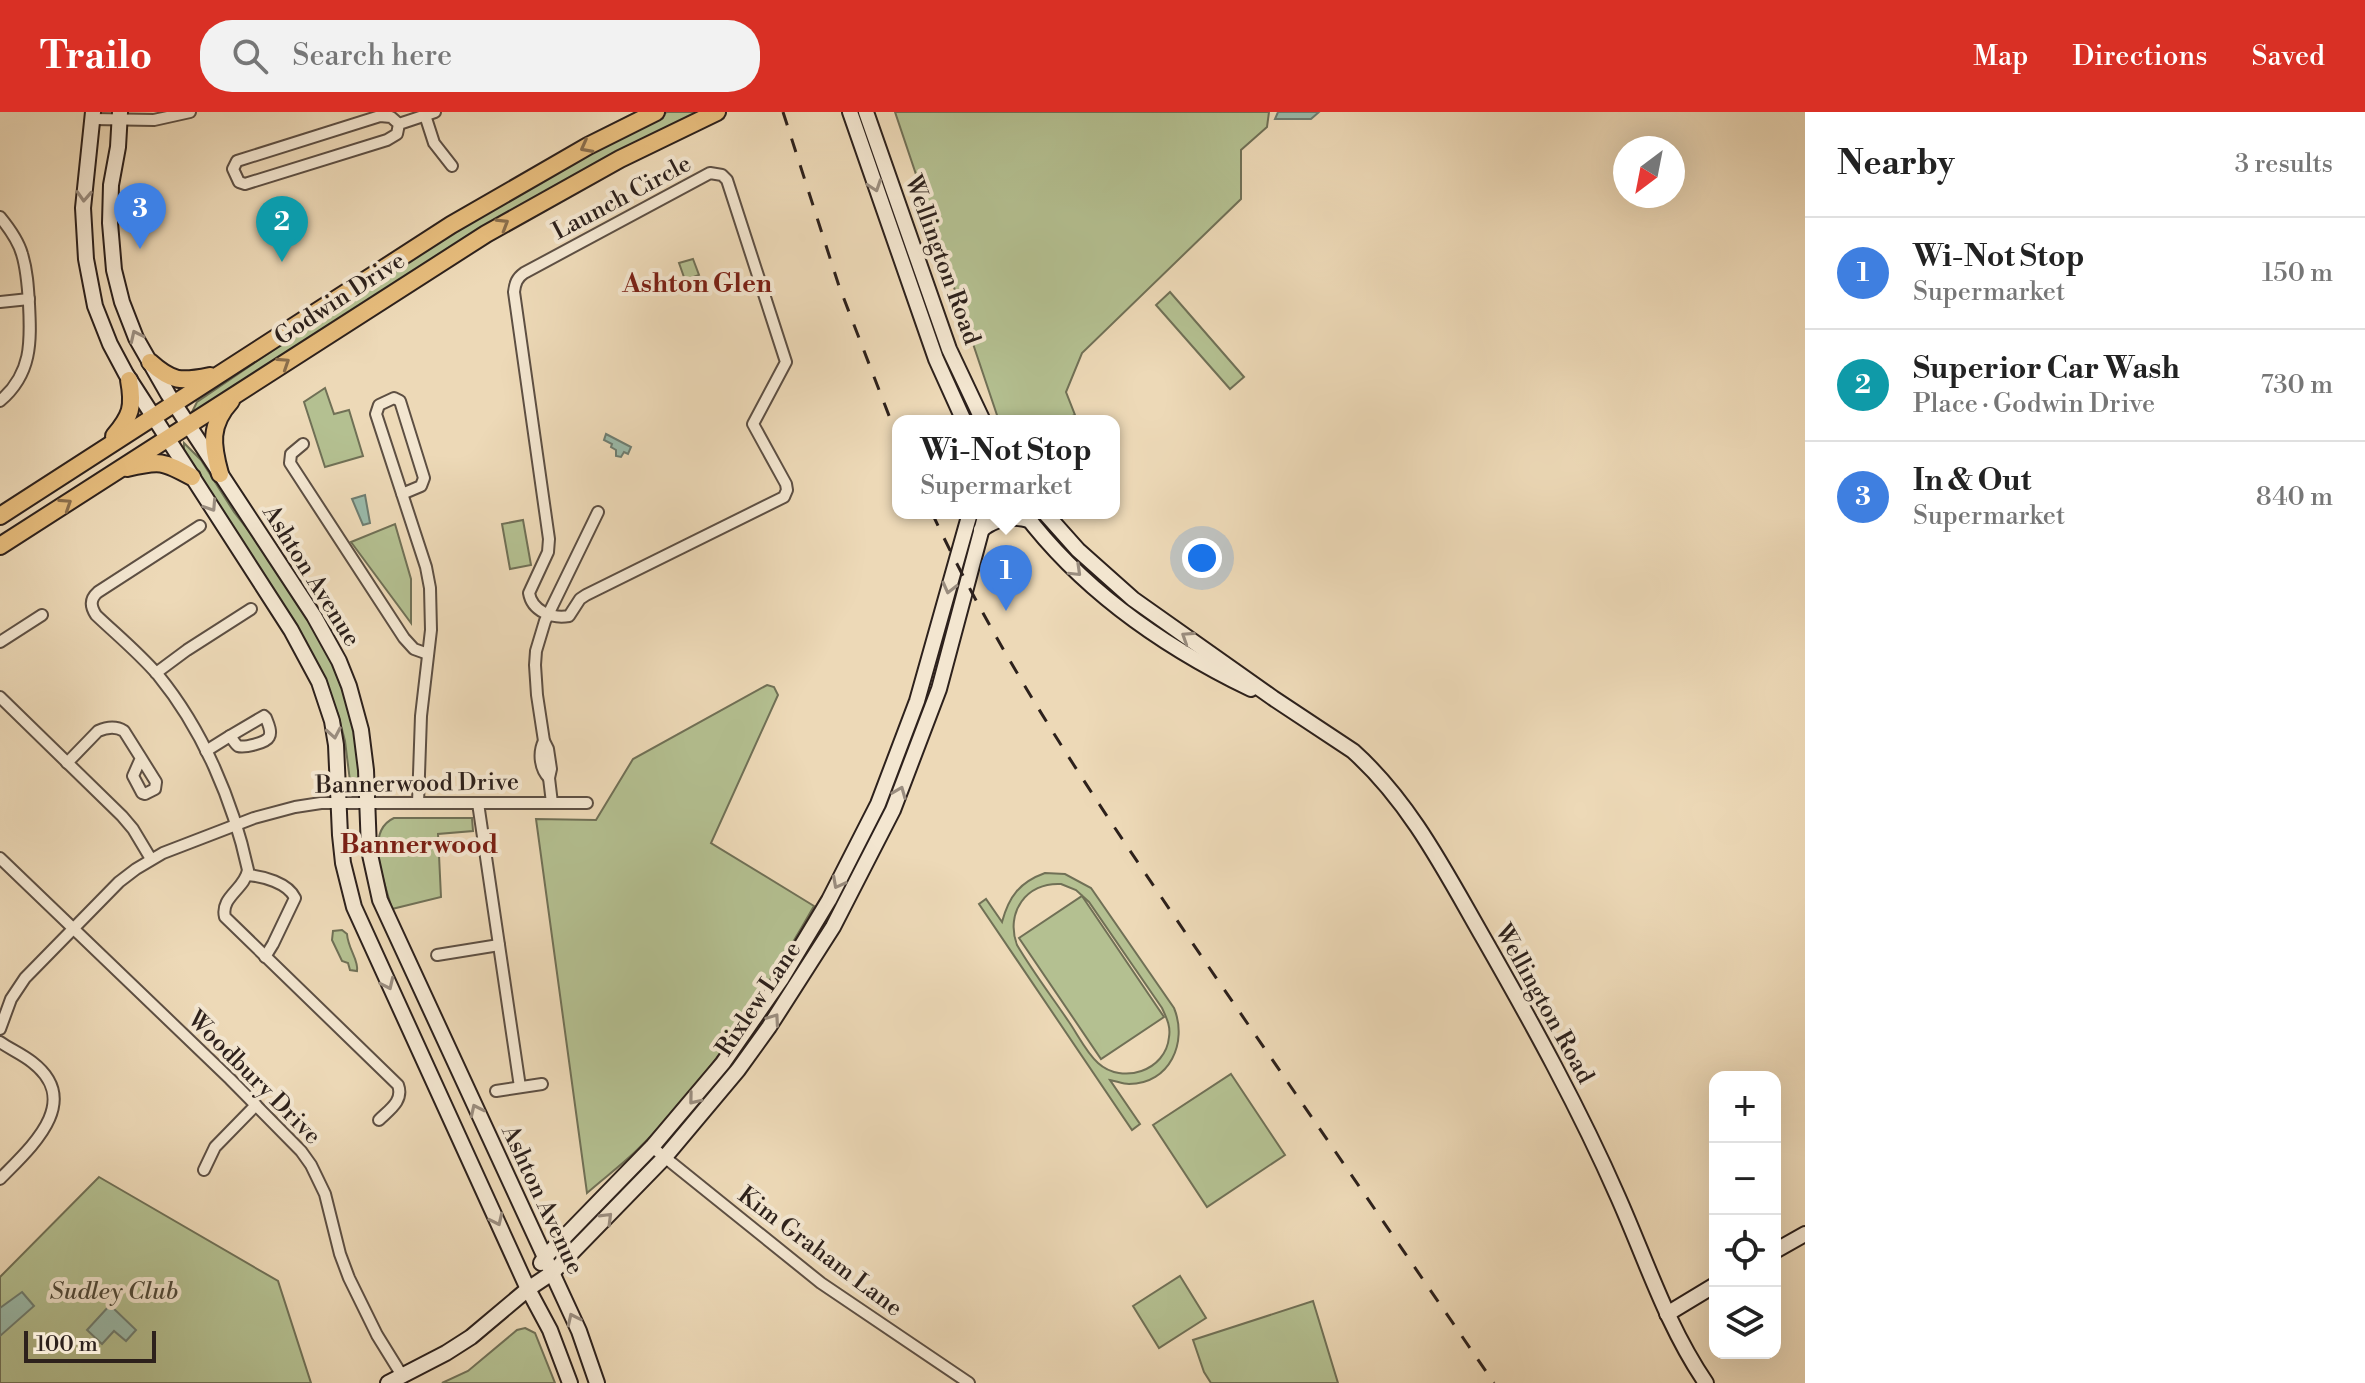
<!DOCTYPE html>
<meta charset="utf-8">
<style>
body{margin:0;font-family:"Libre Bodoni",serif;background:#f2f2f2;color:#222}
.controls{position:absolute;right:24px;bottom:24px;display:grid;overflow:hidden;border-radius:16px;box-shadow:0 8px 32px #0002}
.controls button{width:72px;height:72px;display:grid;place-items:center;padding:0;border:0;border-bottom:2px solid #e0e0e0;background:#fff;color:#222;font:40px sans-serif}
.compass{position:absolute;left:1613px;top:24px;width:72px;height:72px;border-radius:50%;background:#fff;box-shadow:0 8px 32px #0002;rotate:212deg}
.scale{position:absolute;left:24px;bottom:20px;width:132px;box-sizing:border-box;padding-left:8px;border:4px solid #2d211c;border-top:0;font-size:22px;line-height:28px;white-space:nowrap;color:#2d211c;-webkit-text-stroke:6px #f3e6d0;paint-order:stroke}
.you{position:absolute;left:1202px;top:446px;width:28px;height:28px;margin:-20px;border:6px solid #fff;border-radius:50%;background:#1a73e8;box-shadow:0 0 0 12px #1a73e833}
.badge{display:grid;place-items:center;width:52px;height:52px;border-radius:50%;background:#d93025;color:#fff;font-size:26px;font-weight:700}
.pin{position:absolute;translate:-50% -66px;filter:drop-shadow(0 2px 4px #0008)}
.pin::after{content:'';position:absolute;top:42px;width:28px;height:24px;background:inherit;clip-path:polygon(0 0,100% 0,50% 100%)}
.popup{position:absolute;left:892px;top:303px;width:228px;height:104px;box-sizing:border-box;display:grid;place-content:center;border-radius:16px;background:#fff;filter:drop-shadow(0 2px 6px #0005);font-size:26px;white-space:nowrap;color:#767676}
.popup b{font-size:30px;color:#222}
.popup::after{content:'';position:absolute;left:50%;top:100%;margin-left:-16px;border:16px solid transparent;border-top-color:#fff}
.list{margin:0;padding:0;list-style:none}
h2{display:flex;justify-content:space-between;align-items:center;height:104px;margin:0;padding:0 32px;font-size:34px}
h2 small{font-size:26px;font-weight:400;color:#767676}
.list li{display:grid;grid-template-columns:52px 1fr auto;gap:24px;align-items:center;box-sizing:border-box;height:112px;padding:0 32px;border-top:2px solid #e0e0e0}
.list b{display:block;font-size:30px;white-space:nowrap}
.list p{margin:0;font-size:26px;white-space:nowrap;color:#767676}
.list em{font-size:26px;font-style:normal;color:#767676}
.icon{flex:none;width:44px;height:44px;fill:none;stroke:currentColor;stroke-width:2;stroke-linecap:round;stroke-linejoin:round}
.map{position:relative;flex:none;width:1805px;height:1271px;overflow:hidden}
header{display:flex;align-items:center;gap:48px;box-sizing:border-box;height:112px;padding:0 40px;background:#d93025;color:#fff}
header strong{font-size:38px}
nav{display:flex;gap:44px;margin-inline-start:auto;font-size:28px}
.search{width:560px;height:72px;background:#f2f2f2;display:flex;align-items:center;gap:20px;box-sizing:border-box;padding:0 28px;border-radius:32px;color:#767676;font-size:30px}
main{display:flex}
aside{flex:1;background:#fff}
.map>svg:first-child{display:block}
.green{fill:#b4c091;stroke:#707056;stroke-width:2;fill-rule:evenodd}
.water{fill:#9abaaa;stroke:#6e7d71;stroke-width:2}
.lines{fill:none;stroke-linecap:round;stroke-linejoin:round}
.street-casing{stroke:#5d4f43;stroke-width:14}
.secondary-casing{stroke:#2d211c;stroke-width:18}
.primary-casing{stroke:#2d211c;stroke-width:20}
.street{stroke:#f3e6d0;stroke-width:10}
.secondary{stroke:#f3e6d0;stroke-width:14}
.primary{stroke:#e6bc7c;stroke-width:16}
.rail{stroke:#2d211c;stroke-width:3;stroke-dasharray:14 14;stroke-linecap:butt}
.oneway{stroke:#8a6e4c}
.oneway2{stroke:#9a8d7f}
.labels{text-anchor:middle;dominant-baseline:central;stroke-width:8;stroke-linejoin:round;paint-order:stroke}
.street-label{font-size:24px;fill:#2d211c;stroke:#f3e6d0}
.park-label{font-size:24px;font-style:italic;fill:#4f4939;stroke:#f3e6d0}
.neighbourhood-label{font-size:26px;font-weight:bold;fill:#7a1f14;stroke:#f3e6d0}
</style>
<header>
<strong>Trailo</strong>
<div class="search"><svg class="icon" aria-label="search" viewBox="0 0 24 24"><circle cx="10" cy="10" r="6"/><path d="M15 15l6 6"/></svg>Search here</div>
<nav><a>Map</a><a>Directions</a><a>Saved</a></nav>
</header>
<main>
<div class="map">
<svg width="1805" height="1271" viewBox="0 0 1805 1271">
<rect width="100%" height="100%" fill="#edd9b7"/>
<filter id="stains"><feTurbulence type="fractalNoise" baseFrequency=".0025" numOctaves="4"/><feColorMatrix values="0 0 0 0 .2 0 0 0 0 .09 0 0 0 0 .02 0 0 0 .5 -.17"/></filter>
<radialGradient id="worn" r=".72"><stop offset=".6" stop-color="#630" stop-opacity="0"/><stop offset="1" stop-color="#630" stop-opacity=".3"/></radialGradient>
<g class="green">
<path d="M667,0h36l-505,300h-6l5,-10 208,-142 218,-126z"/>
<path d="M895,0h374l-2,15 -26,23v49l-159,154 -16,39 9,23 -16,6h-60z"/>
<path d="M693,147l6,16 -14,5 -6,-17z"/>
<path d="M1170,180l74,85 -14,12 -74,-84z"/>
<path d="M325,276l9,26 15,-4 14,46 -38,11 -21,-65z"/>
<path d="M184,331l17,17 33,52 28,36 66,101 25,71 7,50 -2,17 -3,5 -4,-3 -6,-48 -7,-27 -24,-53 -130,-210z"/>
<path d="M523,408l8,45 -21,4 -8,-45z"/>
<path d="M395,412l16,55v44l-60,-81z"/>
<path d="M767,573l7,2 4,8 -67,148 103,63c-49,86 -105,173 -176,243 -15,15 -34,29 -51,44l-51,-374 60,1 37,-61z"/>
<path d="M394,706h78l1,13 -35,3 3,63 -49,12c-7,-26 -29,-77 2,-91z"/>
<path d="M1045,761l20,1 26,14 83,120c14,34 -4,76 -45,76 -6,0 -13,-3 -19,-4l30,44 -8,6 -153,-226 7,-5 16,23c7,-26 18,-40 43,-49zM1061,772l15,6 13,12 73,106c4,9 9,18 7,29 -3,34 -47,48 -71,26 -12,-11 -20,-28 -29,-41 -17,-25 -36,-50 -52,-77 -12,-32 9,-63 44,-61z"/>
<path d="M1082,784l82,121 -63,42 -82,-121z"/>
<path d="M342,818l5,4c1,15 12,26 10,37l-7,-1 -2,-7 -6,-2 -10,-21 1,-9z"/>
<path d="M1231,962l54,81 -78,52 -54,-82z"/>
<path d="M99,1065l179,104 33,102h-311v-106z"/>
<path d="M1180,1164l26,42 -47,30 -26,-42z"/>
<path d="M1313,1189l25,82h-127l-7,-11 -11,-32z"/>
<path d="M525,1216l10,5 20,50h-113l26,-12 49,-41z"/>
</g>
<g class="water">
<path d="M1278,0h41l-8,7h-36z"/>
<path d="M606,322l25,13 -3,7 -4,-2 -3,5 -5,-1v-6l-5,-3 1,-3 -8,-4z"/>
<path d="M365,383l5,28 -7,2 -11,-26z"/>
<path d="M22,1180l12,14 -34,30v-28z"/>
<path d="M110,1193l26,25 -10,11 -12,-10 -12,13 -15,-14z"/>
</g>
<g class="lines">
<defs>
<g id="street">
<path d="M424,0l10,31 18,23"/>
<path d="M93,7l61,1 36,-8"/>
<path d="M399,12l-8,-7 -11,-1 -143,45 -4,8 6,13 6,2 142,-44 10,-6 2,-10 36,-12"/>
<path d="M710,61l12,2 5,5 59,182 -33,62 33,60 1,6 -3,7 -198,98 -6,4 -11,17c-17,3 -37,-5 -40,-23l19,-41 1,-13 -35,-247c1,-9 3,-14 10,-19z"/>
<path d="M0,105c9,11 18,23 22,37 5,16 6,33 7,50 2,38 3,70 -29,97"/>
<path d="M0,190l29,-3"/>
<path d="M303,332l-12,10 -1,9 114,175 10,11 14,5"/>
<path d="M402,382l19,-8 3,-8 -24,-77 -6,-3 -15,7 -3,9 50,153 4,21 1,42 -10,86 -3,87"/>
<path d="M200,414l-102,66c-8,7 -8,14 -2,23 20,19 43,38 62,60 45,55 75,126 90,195 -3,19 -28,27 -23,47l173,168c6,16 -9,25 -19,35"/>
<path d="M0,530l42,-27"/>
<path d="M156,561l31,-23 64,-41"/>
<path d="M0,585l122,119 11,13 18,30"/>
<path d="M264,604l2,2c2,5 6,14 3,19 -3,6 -25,11 -31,9 -3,-2 -6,-8 -8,-10z"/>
<path d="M544,629c-6,12 -4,28 5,37"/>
<path d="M206,639l24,-15"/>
<path d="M67,651l31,-32c9,-4 18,-5 26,0l17,27 -8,18 9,17 3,1 10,-5 1,-7 -15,-24"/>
<path d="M478,691l42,284"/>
<path d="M552,691l-3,-25 2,-9 -3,-20 -4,-8 -7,-46 -2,-30 1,-14 9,-30 53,-109"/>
<path d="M0,746l230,221 71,72 10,14 14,29 15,60 9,24 28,57 26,42"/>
<path d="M247,763c16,1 41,8 48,23l-22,46 -8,13"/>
<path d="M437,843l62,-10"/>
<path d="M0,917l11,-30 14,-21 94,-96 17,-13 27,-16 91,-35 41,-11 26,-4h266"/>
<path d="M0,930c10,7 22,12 32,20 52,40 -2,86 -32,117"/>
<path d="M496,979l46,-7"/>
<path d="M652,1035l169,136 148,100"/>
<path d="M204,1058l11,-23 41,-42"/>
</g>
<g id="secondary">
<path d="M93,0l-10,96 3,51 9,47 15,38 16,30 165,256 28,52 13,39 4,24 4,90 3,28 11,44 174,382 22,41 20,53"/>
<path d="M120,0l-2,35 -7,38 -1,38 4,47 8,32 14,36 32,56 146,222 25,45 10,25 12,44 5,40 3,80 11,50 199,431 18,52"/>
<path d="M850,0l86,247 28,62"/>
<path d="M866,0l83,237 34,72"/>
<path d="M1024,401c59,78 140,134 227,176"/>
<path d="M1045,401l33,37 55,49 140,99 80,53c58,52 93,122 131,188 48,84 95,169 134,258 28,63 49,129 88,186"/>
<path d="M981,418c15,-12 30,-15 48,-10"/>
<path d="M1775,1139l30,-17"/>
<path d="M541,1151l4,-6 107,-110 71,-84 59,-85 47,-78 49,-96 39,-103 53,-188"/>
<path d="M1667,1202l48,-29"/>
<path d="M388,1271l58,-30 25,-16 57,-48 24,-16 113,-116 73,-87 31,-43 64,-100 60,-117 46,-121 47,-176"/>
</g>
<g id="primary">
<path d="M150,250c22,20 31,20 60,14"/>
<path d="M114,324c17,-20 20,-29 15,-56"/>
<path d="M127,356c33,-8 36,-7 65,9"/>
<path d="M220,362c-8,-29 -11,-49 11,-73"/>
<path d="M0,404l451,-291 137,-79 68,-34"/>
<path d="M0,434l486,-312 134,-75 97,-47"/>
</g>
</defs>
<use href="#street" class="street-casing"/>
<use href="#secondary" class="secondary-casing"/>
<use href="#primary" class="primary-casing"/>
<use href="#street" class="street"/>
<use href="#secondary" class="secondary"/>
<use href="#primary" class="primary"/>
<g class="rail">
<path d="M783,0l56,174 59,153"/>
<path d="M932,401c75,160 175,304 274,450 96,140 192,280 288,420"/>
</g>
</g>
<defs><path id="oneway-chevron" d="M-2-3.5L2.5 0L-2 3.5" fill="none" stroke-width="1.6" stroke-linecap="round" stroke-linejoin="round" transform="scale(2)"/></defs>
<g class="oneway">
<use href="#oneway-chevron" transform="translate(586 35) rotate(152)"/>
<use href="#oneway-chevron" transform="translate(503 112) rotate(-31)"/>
<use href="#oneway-chevron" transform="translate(284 251) rotate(-33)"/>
<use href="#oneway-chevron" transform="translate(66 392) rotate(-33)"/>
</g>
<g class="oneway2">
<use href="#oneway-chevron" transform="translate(875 74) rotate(71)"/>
<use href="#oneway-chevron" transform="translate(84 84) rotate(93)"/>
<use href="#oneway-chevron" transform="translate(136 224) rotate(-115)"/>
<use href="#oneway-chevron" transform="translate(211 394) rotate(57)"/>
<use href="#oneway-chevron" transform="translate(1076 459) rotate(44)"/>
<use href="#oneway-chevron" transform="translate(949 476) rotate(104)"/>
<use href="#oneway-chevron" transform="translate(1187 525) rotate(-147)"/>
<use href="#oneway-chevron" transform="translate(334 621) rotate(80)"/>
<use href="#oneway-chevron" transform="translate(900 680) rotate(-68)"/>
<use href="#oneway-chevron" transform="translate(838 771) rotate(118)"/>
<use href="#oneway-chevron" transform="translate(388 872) rotate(65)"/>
<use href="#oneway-chevron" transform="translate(774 907) rotate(-55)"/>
<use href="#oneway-chevron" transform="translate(694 987) rotate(129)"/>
<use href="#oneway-chevron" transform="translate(476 998) rotate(-115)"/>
<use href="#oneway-chevron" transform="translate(607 1106) rotate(-45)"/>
<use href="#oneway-chevron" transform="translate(497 1108) rotate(65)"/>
<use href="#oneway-chevron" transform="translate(573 1207) rotate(-115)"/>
</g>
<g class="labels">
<g class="street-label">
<text transform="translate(622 86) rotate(-28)">Launch Circle</text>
<text transform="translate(942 148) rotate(70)">Wellington Road</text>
<text transform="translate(340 187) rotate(-33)">Godwin Drive</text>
<text transform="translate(311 464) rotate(58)">Ashton Avenue</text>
<text transform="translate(417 672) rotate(-1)">Bannerwood Drive</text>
<text transform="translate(759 887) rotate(-56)">Rixlew Lane</text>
<text transform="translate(1544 892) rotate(61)">Wellington Road</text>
<text transform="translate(254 966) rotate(45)">Woodbury Drive</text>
<text transform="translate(542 1088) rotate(65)">Ashton Avenue</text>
<text transform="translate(820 1140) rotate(37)">Kim Graham Lane</text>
</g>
<g class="park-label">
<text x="114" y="1180">Sudley Club</text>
</g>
<g class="neighbourhood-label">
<text x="697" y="172">Ashton Glen</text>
<text x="419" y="733">Bannerwood</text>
</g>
</g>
<rect width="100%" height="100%" filter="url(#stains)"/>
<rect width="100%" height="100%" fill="url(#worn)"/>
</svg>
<div class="controls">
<button>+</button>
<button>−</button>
<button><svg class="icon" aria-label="locate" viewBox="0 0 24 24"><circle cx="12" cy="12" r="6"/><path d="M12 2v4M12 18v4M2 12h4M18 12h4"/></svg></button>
<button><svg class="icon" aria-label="layers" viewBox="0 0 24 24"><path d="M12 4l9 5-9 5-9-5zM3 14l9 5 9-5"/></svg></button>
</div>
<svg class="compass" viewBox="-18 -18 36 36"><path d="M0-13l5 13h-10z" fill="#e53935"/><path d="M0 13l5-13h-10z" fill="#767676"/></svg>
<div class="scale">100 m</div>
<div class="you"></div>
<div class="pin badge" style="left:1006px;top:499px;background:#3f7fe0">1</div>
<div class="popup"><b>Wi-Not Stop</b>Supermarket</div>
<div class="pin badge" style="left:282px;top:150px;background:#0f9aa8">2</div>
<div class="pin badge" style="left:140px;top:137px;background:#3f7fe0">3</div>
</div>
<aside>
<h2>Nearby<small>3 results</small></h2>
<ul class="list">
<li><span class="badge" style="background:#3f7fe0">1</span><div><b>Wi-Not Stop</b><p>Supermarket</p></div><em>150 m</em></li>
<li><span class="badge" style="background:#0f9aa8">2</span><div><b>Superior Car Wash</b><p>Place · Godwin Drive</p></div><em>730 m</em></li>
<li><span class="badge" style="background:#3f7fe0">3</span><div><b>In &amp; Out</b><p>Supermarket</p></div><em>840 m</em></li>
</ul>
</aside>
</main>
